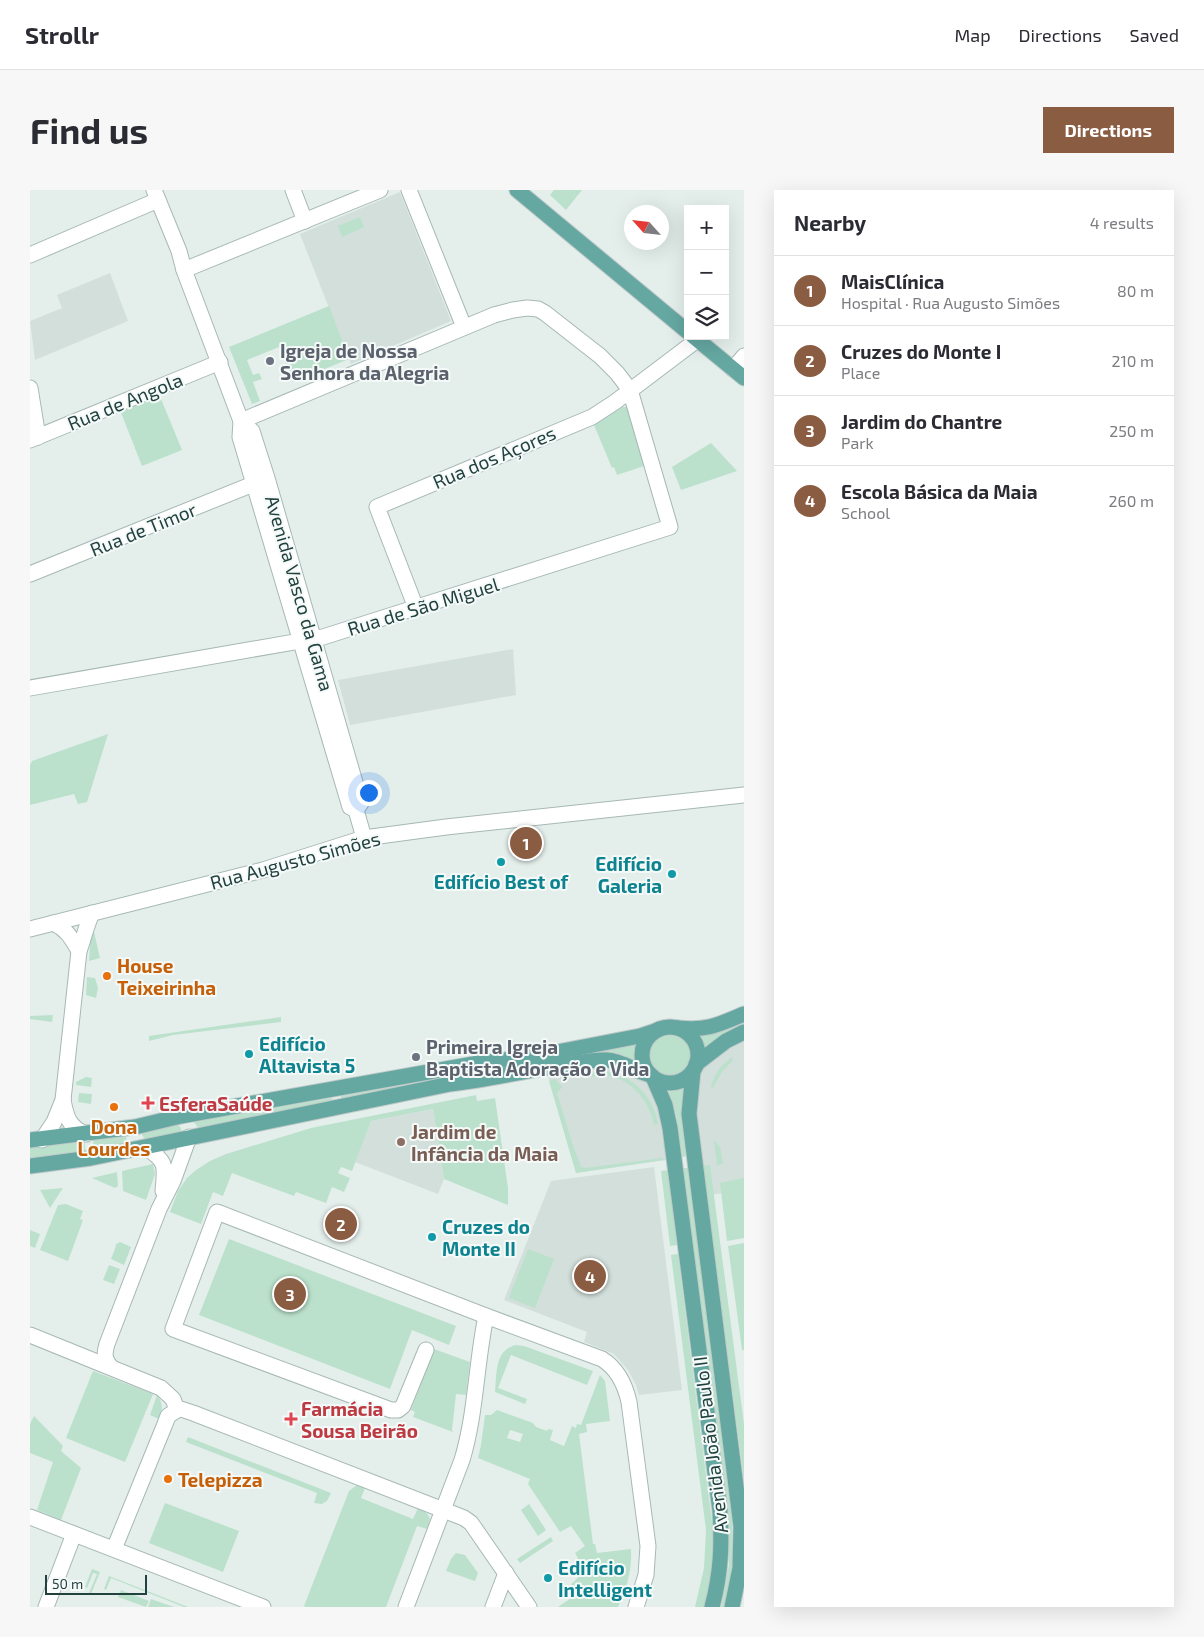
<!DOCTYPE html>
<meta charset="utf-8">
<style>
body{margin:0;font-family:"Exo 2",sans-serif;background:#f7f7f7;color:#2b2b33}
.controls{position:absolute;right:15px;top:15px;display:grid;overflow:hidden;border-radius:0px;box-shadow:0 5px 20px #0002}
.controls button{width:45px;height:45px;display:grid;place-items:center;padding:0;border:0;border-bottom:1px solid #e1e1e2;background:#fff;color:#2b2b33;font:25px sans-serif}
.compass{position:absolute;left:594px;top:15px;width:45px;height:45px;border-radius:50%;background:#fff;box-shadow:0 5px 20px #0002;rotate:297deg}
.scale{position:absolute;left:15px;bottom:12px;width:102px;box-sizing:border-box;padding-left:5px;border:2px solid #21423f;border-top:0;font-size:14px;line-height:18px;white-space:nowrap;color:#21423f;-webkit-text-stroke:4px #f5faf9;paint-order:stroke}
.you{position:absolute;left:338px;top:602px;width:18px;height:18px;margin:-12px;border:4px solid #fff;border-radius:50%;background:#1a73e8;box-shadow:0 0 0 8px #1a73e833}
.badge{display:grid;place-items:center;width:32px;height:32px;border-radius:50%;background:#8a5c41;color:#fff;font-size:16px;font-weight:700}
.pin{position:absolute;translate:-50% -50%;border:2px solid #fff;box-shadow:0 1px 5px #0006}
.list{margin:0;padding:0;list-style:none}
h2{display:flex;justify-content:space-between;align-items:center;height:65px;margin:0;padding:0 20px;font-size:21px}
h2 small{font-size:16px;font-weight:400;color:#7c7c81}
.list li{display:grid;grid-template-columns:32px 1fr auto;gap:15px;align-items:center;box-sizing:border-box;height:70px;padding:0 20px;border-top:1px solid #e1e1e2}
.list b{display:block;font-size:19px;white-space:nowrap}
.list p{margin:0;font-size:16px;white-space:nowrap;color:#7c7c81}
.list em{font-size:16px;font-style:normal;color:#7c7c81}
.icon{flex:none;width:28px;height:28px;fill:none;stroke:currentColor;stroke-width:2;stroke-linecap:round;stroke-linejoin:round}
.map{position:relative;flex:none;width:714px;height:1417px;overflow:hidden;border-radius:0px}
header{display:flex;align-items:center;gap:30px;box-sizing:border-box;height:70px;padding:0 25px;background:#fff;border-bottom:1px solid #e1e1e2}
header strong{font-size:24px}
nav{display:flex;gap:28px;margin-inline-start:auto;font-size:18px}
.intro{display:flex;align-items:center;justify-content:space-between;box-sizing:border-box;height:120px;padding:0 30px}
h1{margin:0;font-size:35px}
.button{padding:12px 22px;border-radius:0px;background:#8a5c41;color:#fff;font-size:18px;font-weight:700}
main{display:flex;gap:30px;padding:0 30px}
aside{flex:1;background:#fff;border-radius:0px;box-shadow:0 5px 20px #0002}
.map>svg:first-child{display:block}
.built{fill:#d2dfdb}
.green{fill:#bbe1cc;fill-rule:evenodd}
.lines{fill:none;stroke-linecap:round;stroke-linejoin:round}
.minor-casing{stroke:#a6b8b5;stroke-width:17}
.major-casing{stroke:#c1cac9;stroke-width:17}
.minor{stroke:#fff;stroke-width:15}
.major{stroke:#65a8a2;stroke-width:15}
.worship-dot{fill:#6b7280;stroke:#f5faf9;stroke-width:2}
.culture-dot{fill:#0f9aa8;stroke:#f5faf9;stroke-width:2}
.food-dot{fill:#e8710a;stroke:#f5faf9;stroke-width:2}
.health-dot{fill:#e0444e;stroke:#f5faf9;stroke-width:2}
.education-dot{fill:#8d6e63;stroke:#f5faf9;stroke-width:2}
.labels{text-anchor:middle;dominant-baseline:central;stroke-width:4;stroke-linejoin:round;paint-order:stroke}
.worship-label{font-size:19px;font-weight:bold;fill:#5b616d;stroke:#f5faf9;text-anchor:start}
.street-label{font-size:19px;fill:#21423f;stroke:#f5faf9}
.culture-label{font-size:19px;font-weight:bold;fill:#0d838f;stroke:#f5faf9;text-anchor:start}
.food-label{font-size:19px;font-weight:bold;fill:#c56008;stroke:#f5faf9;text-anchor:start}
.health-label{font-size:19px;font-weight:bold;fill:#be3a42;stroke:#f5faf9;text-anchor:start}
.education-label{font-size:19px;font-weight:bold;fill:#785e54;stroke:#f5faf9;text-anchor:start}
</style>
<header>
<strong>Strollr</strong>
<nav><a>Map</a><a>Directions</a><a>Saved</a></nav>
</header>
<div class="intro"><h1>Find us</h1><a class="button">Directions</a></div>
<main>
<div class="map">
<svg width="714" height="1417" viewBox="0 0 714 1417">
<rect width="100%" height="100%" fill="#e4efec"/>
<g class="built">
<path d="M370,2l51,129 -100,43 -51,-130z"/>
<path d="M80,83l18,48 -93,39 -5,-39 32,-13 -5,-13z"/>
<path d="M483,459l3,46 -166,30 -12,-45z"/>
<path d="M714,843v156l-43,8 -7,-115 14,-25z"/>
<path d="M575,872l48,20 20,77 -97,14 -30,-104z"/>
<path d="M403,919l11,70 -6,15 -83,-32 16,-41z"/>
<path d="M624,977l28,223 -43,5 -3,-10 -8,-15 -14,-16 -30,-12 3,-10 -83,-32 47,-119z"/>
</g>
<g class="green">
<path d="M524,0h28l-16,20 -16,-15z"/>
<path d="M330,27l4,10 -22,10 -4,-11z"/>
<path d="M299,116l20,53 -56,23 -14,-35 -32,13 6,15 6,-2 3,6 -9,3 7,19 -8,3 -23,-57z"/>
<path d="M129,204l23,56 -40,16 -22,-56z"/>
<path d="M593,217h4l2,3 15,56 -27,9 -3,-8 -2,1 -18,-43z"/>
<path d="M681,253l26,28 -56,19 -9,-23z"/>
<path d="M78,544l-21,68 -9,2 -4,-10 -44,11v-40l2,-4z"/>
<path d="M61,742h3l6,26 -11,3z"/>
<path d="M57,787l8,1 3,10 -2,10 -10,-3z"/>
<path d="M23,825l-1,7 -22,-3v-3z"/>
<path d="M251,827v5l-108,13 -24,6v-5z"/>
<path d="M714,829v5l-18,8 -21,15 -5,-11z"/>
<circle cx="641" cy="865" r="21"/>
<path d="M609,851l-3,10v11c-15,-7 -29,-11 -46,-8l-1,-4z"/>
<path d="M550,862l1,3 -240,46v-5z"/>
<path d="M702,867l1,3 -11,12 -9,16 -2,-1c3,-13 10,-22 21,-30z"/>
<path d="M573,881c28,3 51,25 55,53l-4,1c-5,-29 -33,-57 -64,-48l-1,-4z"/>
<path d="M56,887l6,1 -1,9 -15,-2v-3z"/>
<path d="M525,889l7,8 -5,6 15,50 9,24 4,1 78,-10v2l-87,13 -27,-92z"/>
<path d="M654,899l-3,23 5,44 -4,1 -6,-43 -8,-22z"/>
<path d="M49,903l13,1 -1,10 -13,-2z"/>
<path d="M446,905l1,6 18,-3 13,90v17l-64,-26 -11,-70 -62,12 -19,50 -11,-4 -3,6 12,5 -6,14 -12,-5 -6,16 -30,-11 -2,4 -62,-23 -9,23 -10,-4 -12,32 -31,-12 8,-21 9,-13 9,-8 14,-9 16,-7 85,-26z"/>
<path d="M302,908l1,5 -132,28 -8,-10z"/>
<path d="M147,934l4,4v5l-36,6 -3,-4 1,-4z"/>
<path d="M95,942l3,14 -34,7 -1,-16z"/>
<path d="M54,949l2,16 -56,6v-16z"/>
<path d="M684,950l6,7 3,17 -6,1z"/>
<path d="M123,974l2,10 -9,26 -23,-9 -1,-20z"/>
<path d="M680,975l34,259v57l-41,-315z"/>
<path d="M653,978h5l44,345v53l-8,41h-3l8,-43v-37z"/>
<path d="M638,980l9,75 -7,1 -9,-75z"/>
<path d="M87,982l1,14 -3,2 -23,-10z"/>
<path d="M714,988v60l-17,3 -7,-58z"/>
<path d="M33,998l-13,20 -10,-18z"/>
<path d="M36,1014l17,7 -3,8 3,1 -15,41 -28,-11 18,-45z"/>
<path d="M0,1040l10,4 -5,14 -5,-2z"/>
<path d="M199,1049l227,87 -7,19 -37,-15 -22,59 -191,-74z"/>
<path d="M90,1052l11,5 -7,18 -13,-6 5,-13 -1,-1z"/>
<path d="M714,1053v107h-2l-14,-104z"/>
<path d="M498,1059l26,10 -19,49 -26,-10z"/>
<path d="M648,1064l35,276c1,26 -2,52 -9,77h-9l9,-39 2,-38 -35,-275z"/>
<path d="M79,1075l11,4 -6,15 -11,-4z"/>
<path d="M485,1155l9,1 69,25 -6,14 -76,-30 -13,33 29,11 -2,5 -30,-12c2,-17 -1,-41 20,-47z"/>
<path d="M404,1159l36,13 -4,33 -10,-1 -4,36 1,2 -40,-15 2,-5 -4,-2z"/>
<path d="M63,1181l60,23 -28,68 -59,-24z"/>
<path d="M570,1185l5,6 5,40 -24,3 1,8 -8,2 14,110h2l2,9 34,-4c1,20 -4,40 -13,58h-60l19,-13 -6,-10c12,-8 11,-19 4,-31l10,-7 -14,-20 -11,6 -32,-48 2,-5 -52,-21 3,-13 4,-30h6l6,-5 36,13 3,4 11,4 1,-2 5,1 -3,10 14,6 8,-20 4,2 1,-4 4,1zM480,1240l13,4 -3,8 -13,-4z"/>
<path d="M127,1205c6,8 6,14 2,24l-9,-4z"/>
<path d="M4,1226l29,30 -2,5 20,17 -20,52 -24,-10 16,-48 -23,-9v-29z"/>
<path d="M158,1247l143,56 -4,8 -5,3 -8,-1 3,-10 -131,-51z"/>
<path d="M327,1295l8,3 -4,10 52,21 5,-11c5,2 10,5 12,11l-3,10 -10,-3 -31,81h-80l-2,-1 45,-115z"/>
<path d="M135,1313l74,28 -16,41 -74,-29z"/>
<path d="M499,1314l17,26 -8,6 -17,-26z"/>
<path d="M521,1347l2,4 -33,22 -3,-4z"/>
<path d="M426,1363l9,2 13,18 -3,8 -29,-10 5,-12z"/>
<path d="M62,1379l8,3 -9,22 -2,-1 8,-19 -4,-1 -6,15 -2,-1z"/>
<path d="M79,1386l79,31h-4l-73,-29 -5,12 -2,-1z"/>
<path d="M91,1400l28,11 -3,6 -28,-10z"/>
<path d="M121,1409l23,8h-26z"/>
</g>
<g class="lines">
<defs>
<g id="minor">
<path d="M124,0l25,61 5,19 57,151 -1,16 110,370 6,3"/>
<path d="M263,0l12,31"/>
<path d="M379,0l55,137"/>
<path d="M0,65l128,-55"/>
<path d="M154,80l196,-80"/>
<path d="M703,179l11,-13"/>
<path d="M0,198l8,49"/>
<path d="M211,231l11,10 15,47 94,325 -5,7 8,28"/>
<path d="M0,250l190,-78"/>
<path d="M0,384l233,-94"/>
<path d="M386,418l-39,-101 215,-90 23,-15 82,-62"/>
<path d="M0,498l293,-51 347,-110 -40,-137 -13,-17 -17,-17 -55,-43 -7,-4 -11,-1 -14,2 -19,5 -253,106"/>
<path d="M23,733c14,6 19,16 26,28"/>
<path d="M0,739l233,-59 101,-32 82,-11 298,-32"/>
<path d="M33,910c3,16 6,28 23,34"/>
<path d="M12,950l12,-18 9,-22 16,-149c5,-13 7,-25 13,-38"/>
<path d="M115,957c23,15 20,19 18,44"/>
<path d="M0,1145l131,53 12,11 4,11"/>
<path d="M396,1160l-23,56 -5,4h-7l-218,-81 44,-117 269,104 116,43c16,10 23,25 27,43l19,144 -2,29 -10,32"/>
<path d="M81,1177c-7,-8 -7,-13 -4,-23l52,-135 14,-28 16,-44"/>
<path d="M147,1220l4,-1 12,4 271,105 7,5 58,84"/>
<path d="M0,1327l233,90"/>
<path d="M84,1359l51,-125 3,-8 9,-6"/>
<path d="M16,1417l28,-73"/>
<path d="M376,1417l56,-147c14,-46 14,-96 24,-144"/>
<path d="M463,1417l13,-34"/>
</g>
<g id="major">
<path d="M487,0l171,142"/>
<path d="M663,146l51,42"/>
<circle cx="640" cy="865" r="28"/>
<path d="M648,838c29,3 40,-3 66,-14"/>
<path d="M666,874l30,-23 18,-9"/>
<path d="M663,881l-4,43 52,412 -1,42 -8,39"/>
<path d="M623,887l12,28 5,23 50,383c2,35 1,62 -8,96"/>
<path d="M0,950l105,-13 46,-11 298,-53 52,-6 109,-21 18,-6"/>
<path d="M0,976l61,-8 359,-74c39,-4 76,-14 115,-19 14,-2 28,-6 42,-5 16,1 29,12 44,15"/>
</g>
</defs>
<use href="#minor" class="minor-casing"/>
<use href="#major" class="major-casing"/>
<use href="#minor" class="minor"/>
<use href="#major" class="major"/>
</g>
<g class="worship-dot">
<circle cx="240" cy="171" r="5"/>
<circle cx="386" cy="867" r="5"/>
</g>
<g class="culture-dot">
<circle cx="471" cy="672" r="5"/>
<circle cx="642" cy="684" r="5"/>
<circle cx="219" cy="864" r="5"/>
<circle cx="402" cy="1047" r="5"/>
<circle cx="518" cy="1388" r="5"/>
</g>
<g class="food-dot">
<circle cx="77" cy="786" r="5"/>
<circle cx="84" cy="917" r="5"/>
<circle cx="138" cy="1289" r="5"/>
</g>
<g class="health-dot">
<path d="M115.5 905.5h5v5h5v5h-5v5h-5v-5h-5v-5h5z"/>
<path d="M258.5 1221.5h5v5h5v5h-5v5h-5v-5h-5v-5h5z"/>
</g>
<circle class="education-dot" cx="371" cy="952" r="5"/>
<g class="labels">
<g class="worship-label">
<text x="250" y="160">Igreja de Nossa<tspan x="250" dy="22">Senhora da Alegria</tspan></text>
<text x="396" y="856">Primeira Igreja<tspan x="396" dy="22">Baptista Adoração e Vida</tspan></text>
</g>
<g class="street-label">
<text transform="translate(95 211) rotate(-22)">Rua de Angola</text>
<text transform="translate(464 267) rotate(-23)">Rua dos Açores</text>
<text transform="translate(113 339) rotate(-22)">Rua de Timor</text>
<text transform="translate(270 403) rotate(74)">Avenida Vasco da Gama</text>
<text transform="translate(393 416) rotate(-17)">Rua de São Miguel</text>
<text transform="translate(265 670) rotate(-15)">Rua Augusto Simões</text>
<text transform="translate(680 1255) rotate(-97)">Avenida João Paulo II</text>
</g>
<g class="culture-label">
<text x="632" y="673" text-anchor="end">Edifício<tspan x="632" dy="22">Galeria</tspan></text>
<text x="471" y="691" text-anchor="middle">Edifício Best of</text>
<text x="229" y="853">Edifício<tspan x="229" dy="22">Altavista 5</tspan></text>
<text x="412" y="1036">Cruzes do<tspan x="412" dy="22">Monte II</tspan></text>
<text x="528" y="1377">Edifício<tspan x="528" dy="22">Intelligent</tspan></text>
</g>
<g class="food-label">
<text x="87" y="775">House<tspan x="87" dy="22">Teixeirinha</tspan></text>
<text x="84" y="936" text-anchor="middle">Dona<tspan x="84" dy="22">Lourdes</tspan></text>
<text x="148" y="1289">Telepizza</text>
</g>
<g class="health-label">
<text x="129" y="913">EsferaSaúde</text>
<text x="271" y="1218">Farmácia<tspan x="271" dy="22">Sousa Beirão</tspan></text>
</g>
<g class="education-label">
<text x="381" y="941">Jardim de<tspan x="381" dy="22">Infância da Maia</tspan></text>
</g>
</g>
</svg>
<div class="controls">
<button>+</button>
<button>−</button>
<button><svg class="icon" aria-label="layers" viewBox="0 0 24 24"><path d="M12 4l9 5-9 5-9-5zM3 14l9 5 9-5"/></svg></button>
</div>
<svg class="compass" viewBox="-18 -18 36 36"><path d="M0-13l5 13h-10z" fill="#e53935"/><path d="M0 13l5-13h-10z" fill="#7c7c81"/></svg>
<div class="scale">50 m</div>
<div class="you"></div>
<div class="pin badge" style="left:496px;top:653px">1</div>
<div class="pin badge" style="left:311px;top:1034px">2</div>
<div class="pin badge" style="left:260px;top:1104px">3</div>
<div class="pin badge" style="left:560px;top:1086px">4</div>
</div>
<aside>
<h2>Nearby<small>4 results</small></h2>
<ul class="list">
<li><span class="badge">1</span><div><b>MaisClínica</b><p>Hospital · Rua Augusto Simões</p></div><em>80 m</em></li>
<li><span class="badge">2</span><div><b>Cruzes do Monte I</b><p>Place</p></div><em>210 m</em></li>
<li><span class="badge">3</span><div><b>Jardim do Chantre</b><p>Park</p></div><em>250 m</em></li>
<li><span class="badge">4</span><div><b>Escola Básica da Maia</b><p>School</p></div><em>260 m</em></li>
</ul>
</aside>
</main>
